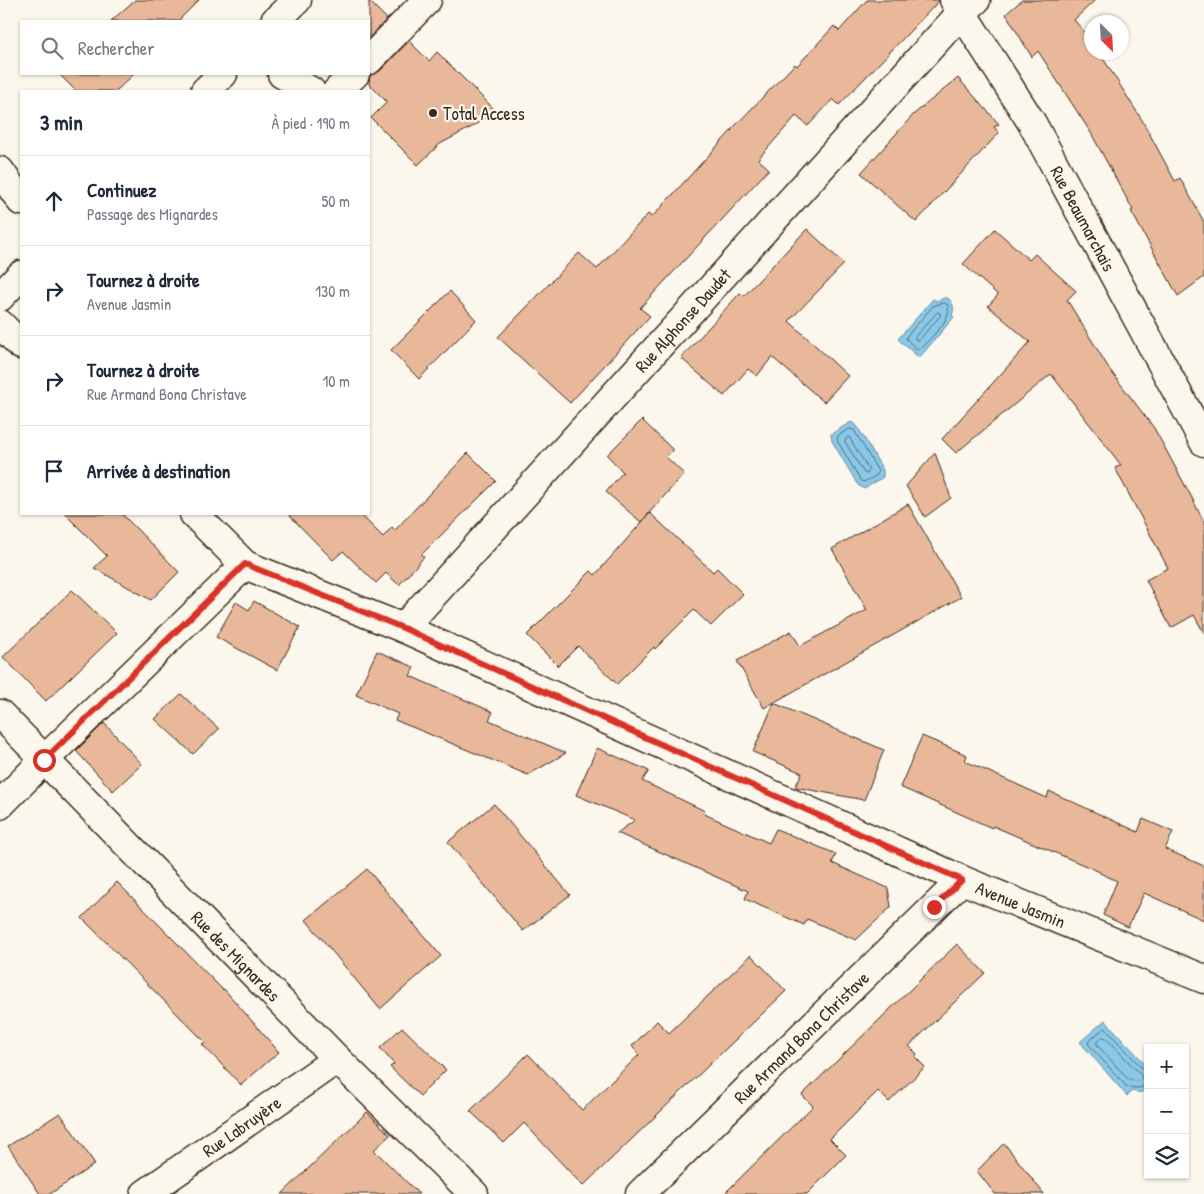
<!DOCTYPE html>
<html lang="fr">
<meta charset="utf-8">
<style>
body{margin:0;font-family:"Patrick Hand",sans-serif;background:#f2f2f3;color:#1f2937}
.controls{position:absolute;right:15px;bottom:15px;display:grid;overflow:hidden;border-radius:0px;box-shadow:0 1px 4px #0004}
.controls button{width:45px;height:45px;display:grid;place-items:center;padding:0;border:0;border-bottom:1px solid #e0e1e3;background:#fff;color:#1f2937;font:25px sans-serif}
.compass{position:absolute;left:1084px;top:15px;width:45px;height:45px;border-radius:50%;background:#fff;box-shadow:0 1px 4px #0004;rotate:156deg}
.stop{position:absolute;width:15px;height:15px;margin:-11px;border:4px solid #d93025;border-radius:50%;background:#fff}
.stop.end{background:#d93025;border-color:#fff;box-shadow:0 1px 5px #0008}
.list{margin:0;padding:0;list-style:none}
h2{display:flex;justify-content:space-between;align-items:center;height:65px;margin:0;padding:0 20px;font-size:21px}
h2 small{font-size:16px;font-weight:400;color:#747a83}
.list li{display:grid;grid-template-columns:32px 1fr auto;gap:15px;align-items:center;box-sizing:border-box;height:90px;padding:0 20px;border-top:1px solid #e0e1e3}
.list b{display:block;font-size:19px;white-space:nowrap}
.list p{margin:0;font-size:16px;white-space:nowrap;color:#747a83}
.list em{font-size:16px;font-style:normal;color:#747a83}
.icon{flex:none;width:28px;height:28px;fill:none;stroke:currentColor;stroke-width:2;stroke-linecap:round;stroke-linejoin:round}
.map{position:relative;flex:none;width:1204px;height:1194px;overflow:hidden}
.search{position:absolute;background:#fff;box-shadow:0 1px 4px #0004;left:20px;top:20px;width:350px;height:55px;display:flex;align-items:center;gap:12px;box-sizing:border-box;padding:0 18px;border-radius:0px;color:#747a83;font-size:19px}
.panel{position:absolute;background:#fff;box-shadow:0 1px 4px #0004;left:20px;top:90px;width:350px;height:425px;border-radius:0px}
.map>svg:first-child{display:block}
.water{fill:#89c8e9;stroke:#6a8998}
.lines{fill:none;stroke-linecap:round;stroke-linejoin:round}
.shore{stroke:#5a696f;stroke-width:1}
.building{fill:#e9b89a;stroke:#3b2a1e}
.minor-casing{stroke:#3b2a1e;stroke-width:31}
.major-casing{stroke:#3b2a1e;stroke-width:31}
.minor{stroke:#fbf7ec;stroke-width:28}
.major{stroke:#fbf7ec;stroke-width:28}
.route{stroke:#d93025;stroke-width:6}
.poi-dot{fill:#3b2a1e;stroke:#fbf7ec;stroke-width:2}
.labels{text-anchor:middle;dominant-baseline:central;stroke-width:4.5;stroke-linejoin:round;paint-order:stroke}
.poi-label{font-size:18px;fill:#3b2a1e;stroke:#fbf7ec;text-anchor:start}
.street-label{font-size:18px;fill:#3b2a1e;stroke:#fbf7ec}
</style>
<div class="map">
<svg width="1204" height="1194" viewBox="0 0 1204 1194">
<rect width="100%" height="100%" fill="#fbf7ec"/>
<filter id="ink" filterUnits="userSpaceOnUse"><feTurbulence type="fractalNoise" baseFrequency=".02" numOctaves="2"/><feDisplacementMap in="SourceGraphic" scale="10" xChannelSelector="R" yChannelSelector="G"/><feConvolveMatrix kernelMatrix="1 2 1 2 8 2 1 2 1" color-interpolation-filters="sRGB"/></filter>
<g filter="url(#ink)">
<g class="water">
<path d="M944,298h4c5,5 7,10 4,17l2,2 -35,41 -21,-19 35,-40 4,2z"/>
<path d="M851,422l6,4 26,44v7l-19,12 -6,-4 -26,-44 -1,-7z"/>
<path d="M1105,1020l43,47c0,13 4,30 -16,24l-5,5 -47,-54z"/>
</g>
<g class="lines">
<g class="shore">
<path d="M944,303l4,2c4,16 -18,33 -28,44h-3l-10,-9 -1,-3 27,-31z"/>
<path d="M938,312l2,1v3l-21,24h-3l-1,-3z"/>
<path d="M850,429l4,1 24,41 -1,4 -13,7 -3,-1 -24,-41 1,-4z"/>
<path d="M849,437l20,33 -2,4 -3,-1 -19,-31 1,-3z"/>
<path d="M1103,1037l3,1 36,38v3l-4,2 -9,-1 -32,-35v-3z"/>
<path d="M1148,1070l-6,-2 -37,-40 -2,1 -15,13 1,3 38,42 12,1 9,-3"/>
</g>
</g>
<g class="building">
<path d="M135,0h64l-21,21h-67z"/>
<path d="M867,0h71l1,1 -100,104 -6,-6 -25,27 -12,-10 -38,43 11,10 -129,139 10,8 -80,87 -72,-66 81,-84 18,16 51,-55 4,3 80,-87h-1l64,-66 2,2 37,-40 5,5z"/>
<path d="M1022,0h73l-21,20 16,18 2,14h7l43,68 33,61 5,-3 24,44v55l-26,19 -47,-85 2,-1 -42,-77 -53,-82 -6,6 -26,-43z"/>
<path d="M369,1l18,18 -18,19z"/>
<path d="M409,41l20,20 8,-9 59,59 -24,16 -32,17 -22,21 -47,-47 16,-16 -18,-18 1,-9 10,-4z"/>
<path d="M59,74h75l-18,17h-40z"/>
<path d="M958,78l41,46 -5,3 5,6 -83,89 -55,-49 53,-59z"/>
<path d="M807,229l37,35 -55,57 59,55 -24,26 -52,-45 -15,19 -9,-7 -24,27 -43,-38 59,-65 4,3z"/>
<path d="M995,229l34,31 6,-6 41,37 -9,9 43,70 44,58 38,70 12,24v111l-10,-18 -23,13 -25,-48 22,-12 -53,-100 6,-3 -70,-91 -95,79 -14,-14 88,-97 -42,-36 10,-11 -35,-31z"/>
<path d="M450,291l26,29 -57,59 -28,-29z"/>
<path d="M642,420l31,30 -7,7 18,17 -43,48 -35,-30 17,-20 -16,-17z"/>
<path d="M468,453l28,28 -75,74 3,2 -25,28 -13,-12 -10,10 -33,-32 -10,9 -45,-46h72l23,23 9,-10 3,3z"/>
<path d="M935,453l16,45 -26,19 -19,-31z"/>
<path d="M908,504l53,93 -197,111 -27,-47 54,-30 9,15 67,-36 -35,-61z"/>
<path d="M650,513l63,59 4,-4 26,26 -32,32 -17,-16 -39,39 -1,-2 -37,37 -39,-38 -20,20 -31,-31 64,-64 4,4z"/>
<path d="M65,514h57l57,58 -28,28 -57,-32 13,-12z"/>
<path d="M72,590l45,43 -71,68 -43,-44z"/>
<path d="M254,601l46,26 -23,43 -61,-33 20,-35 13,8z"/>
<path d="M377,651l37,16 -4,9 83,36 -4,8 77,33 -38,22 -133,-55 3,-6 -42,-19z"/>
<path d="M181,694l38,35 -26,25 -38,-35z"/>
<path d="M774,703l110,47 -20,50 -69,-13 7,-14 -49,-21z"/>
<path d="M104,723l38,41 -29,27 -37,-40z"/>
<path d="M922,736l45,19 -2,6 82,37 2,-7 89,41 5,-13 30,13 -8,17 39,17v54l-60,-27 -16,34 -25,-12 14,-34 -17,-8v-1l-107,-46 -1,2 -92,-41z"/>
<path d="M597,748l52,23 -7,10 63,30 -1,3 65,29 7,-14 60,25 -4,9 56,25 3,19 -35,33 -49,-21 -3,6 -59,-26 3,-8 -131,-58 18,-13 -59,-25z"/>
<path d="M494,804l76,91 -47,36 -75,-89z"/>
<path d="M367,869l74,87 -61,53 -74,-89z"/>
<path d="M117,882l106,108 1,-1 55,63 -38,33 -39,-41 3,-2 -123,-124z"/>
<path d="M957,944l28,29 -76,73 8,8 -2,3 10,10 -36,35 -11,-11 -48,48 16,16 -39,39h-83l89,-88 -11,-11z"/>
<path d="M751,955l35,36 -203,195 -59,-63 -20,20 -34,-32 58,-57 54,56 57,-55 -7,-9 25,-25 12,12z"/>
<path d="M402,1027l44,43 -26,26 -30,-29 4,-3 -14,-16z"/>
<path d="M367,1112l23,23 -16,15 45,44h-137z"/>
<path d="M60,1113l35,51 -45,30h-10l-32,-48z"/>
<path d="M1004,1143l40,51h-49l-18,-23z"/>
</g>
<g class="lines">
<defs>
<g id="minor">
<path id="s1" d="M954,0l78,123 172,319"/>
<path d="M369,60l58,-60"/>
<path d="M282,74l29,17"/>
<path d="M337,91l18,-17"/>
<path d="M0,171l21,30"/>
<path d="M0,324l21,21"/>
<path id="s2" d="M194,514l51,51 158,63 559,252 242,99"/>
<path id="s3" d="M403,628l559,-616 14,-12"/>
<path id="s4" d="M0,714l337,345 137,135"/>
<path d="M0,805l44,-45 201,-195"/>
<path id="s5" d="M145,1194l192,-135"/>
<path id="s6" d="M640,1194l322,-314"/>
</g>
<g id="major">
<path d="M275,21l22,-21"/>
<path d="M205,91l18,-17"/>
<path d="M0,297l21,-22"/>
</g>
</defs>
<use href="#minor" class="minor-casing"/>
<use href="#major" class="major-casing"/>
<use href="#minor" class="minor"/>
<use href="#major" class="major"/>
</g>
</g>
<g class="lines" filter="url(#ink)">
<path class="route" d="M44,760l201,-196 158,64 559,252 -28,27"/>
</g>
<circle class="poi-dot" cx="433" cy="113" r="5"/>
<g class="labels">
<g class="poi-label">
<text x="443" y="113">Total Access</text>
</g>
<g class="street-label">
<text stroke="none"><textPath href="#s1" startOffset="254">Rue Beaumarchais</textPath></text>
<text stroke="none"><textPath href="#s3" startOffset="416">Rue Alphonse Daudet</textPath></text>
<text stroke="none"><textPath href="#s2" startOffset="919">Avenue Jasmin</textPath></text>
<text stroke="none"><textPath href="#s4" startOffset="338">Rue des Mignardes</textPath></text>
<text stroke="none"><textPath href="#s6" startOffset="225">Rue Armand Bona Christave</textPath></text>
<text stroke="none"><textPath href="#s5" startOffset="118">Rue Labruyère</textPath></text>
</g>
</g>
</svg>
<div class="controls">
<button>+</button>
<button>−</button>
<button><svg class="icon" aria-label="layers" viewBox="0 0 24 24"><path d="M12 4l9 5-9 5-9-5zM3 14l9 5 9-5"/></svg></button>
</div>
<svg class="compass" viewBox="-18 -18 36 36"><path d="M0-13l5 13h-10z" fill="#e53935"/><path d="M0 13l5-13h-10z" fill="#747a83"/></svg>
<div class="stop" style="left:44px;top:760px"></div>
<div class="stop end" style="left:934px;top:907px"></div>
<div class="search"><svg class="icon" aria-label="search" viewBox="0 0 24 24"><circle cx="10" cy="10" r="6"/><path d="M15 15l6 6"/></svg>Rechercher</div>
<section class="panel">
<h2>3 min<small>À pied · 190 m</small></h2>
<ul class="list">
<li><svg class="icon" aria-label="ahead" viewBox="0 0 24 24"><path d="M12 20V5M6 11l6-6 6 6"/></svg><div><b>Continuez</b><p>Passage des Mignardes</p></div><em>50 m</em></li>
<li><svg class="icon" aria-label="right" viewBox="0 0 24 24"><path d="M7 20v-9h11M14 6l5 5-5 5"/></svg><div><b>Tournez à droite</b><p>Avenue Jasmin</p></div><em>130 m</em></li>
<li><svg class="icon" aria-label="right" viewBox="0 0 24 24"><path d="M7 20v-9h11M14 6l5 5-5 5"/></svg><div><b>Tournez à droite</b><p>Rue Armand Bona Christave</p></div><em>10 m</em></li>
<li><svg class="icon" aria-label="arrive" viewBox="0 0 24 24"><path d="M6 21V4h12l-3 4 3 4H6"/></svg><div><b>Arrivée à destination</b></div></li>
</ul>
</section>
</div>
